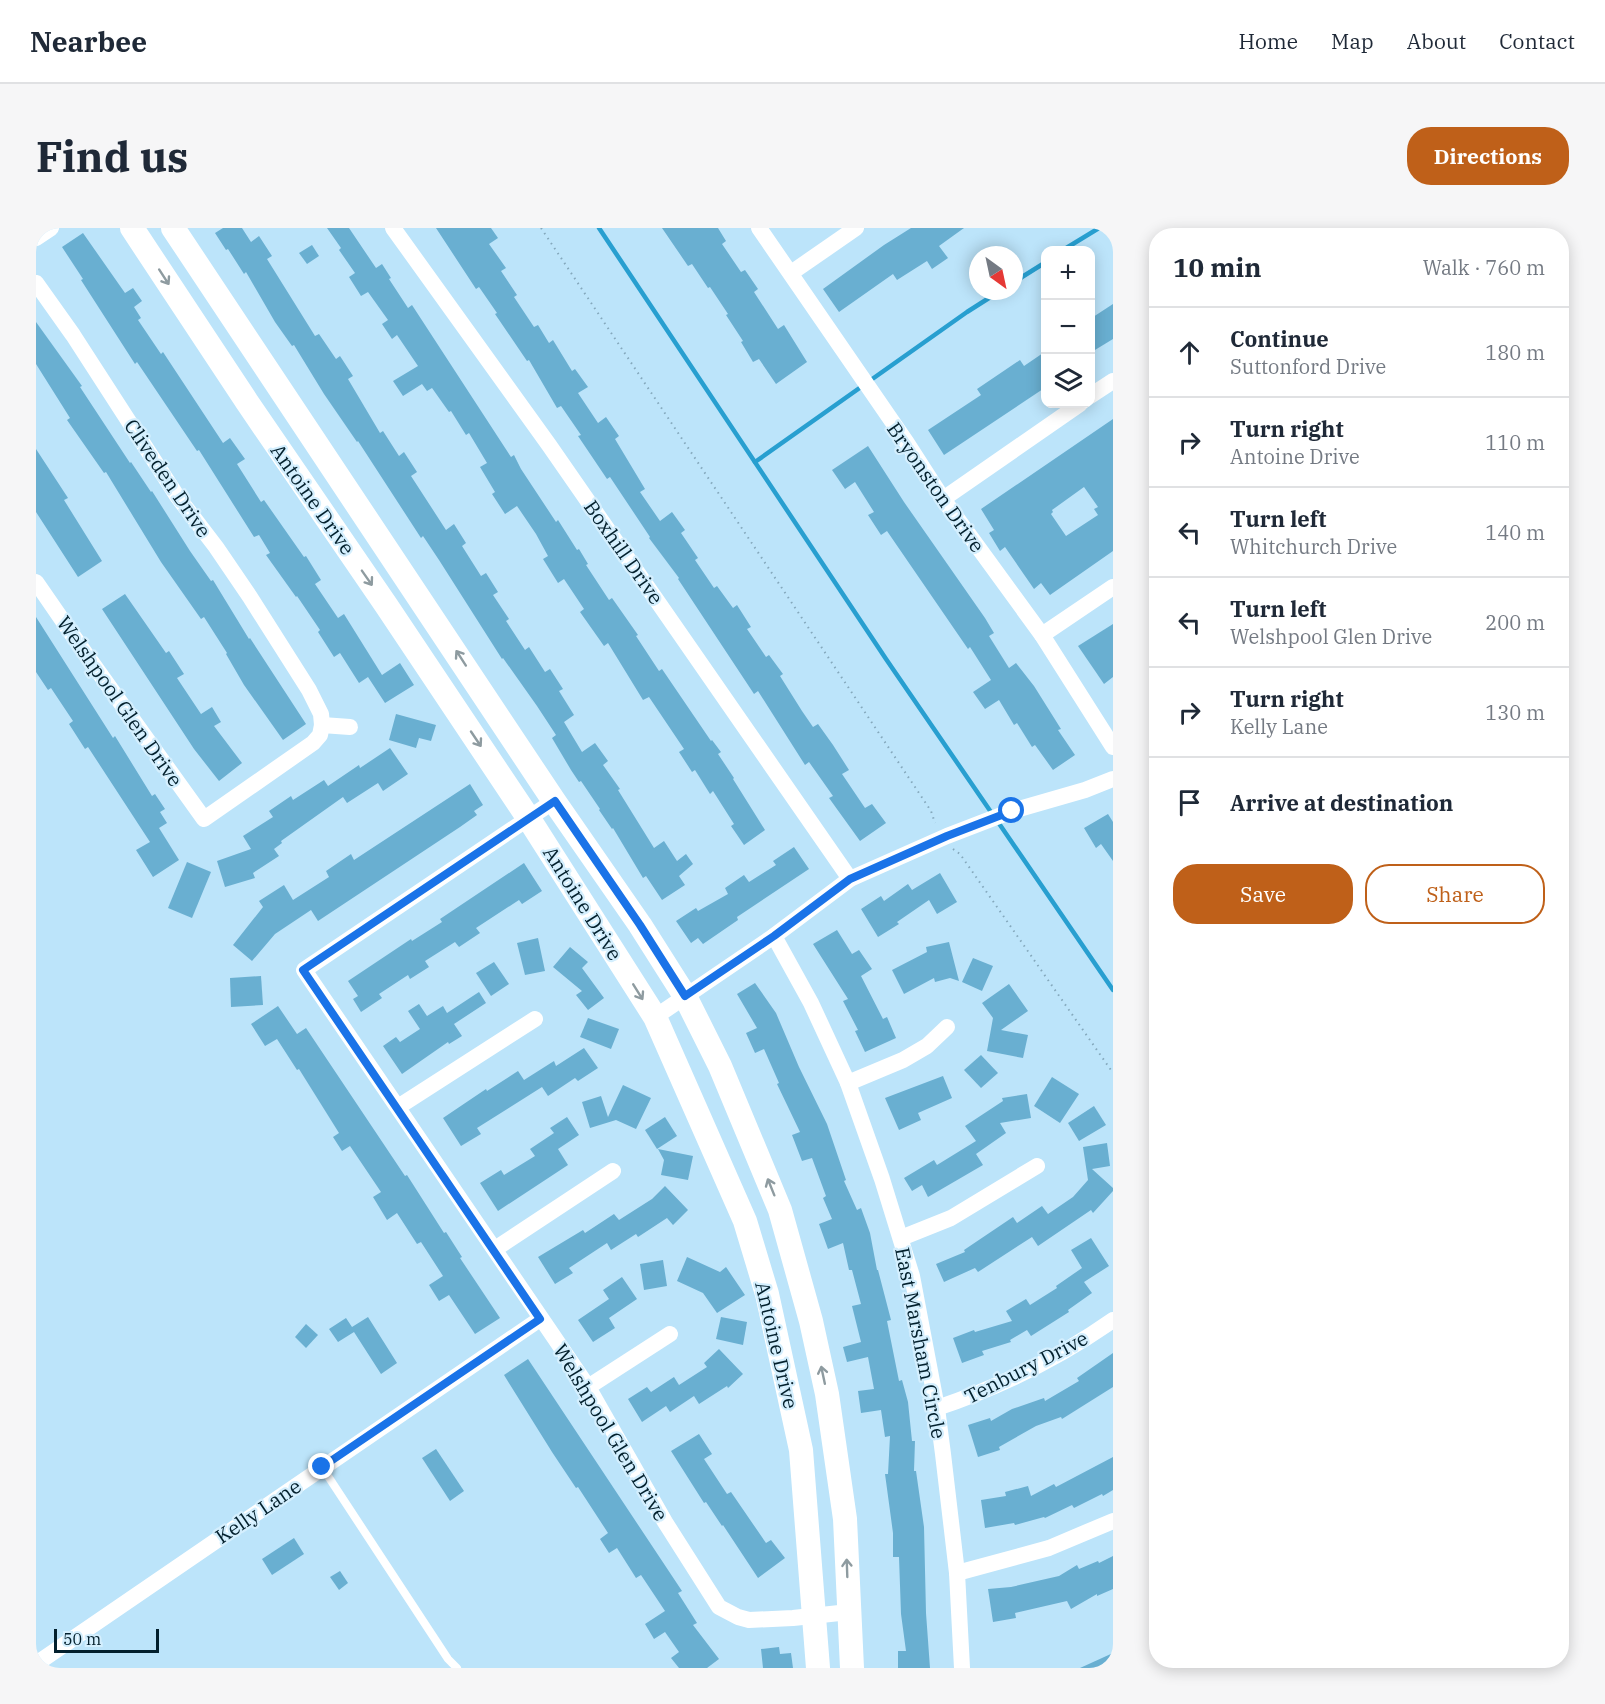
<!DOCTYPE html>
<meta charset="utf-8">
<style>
body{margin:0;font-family:"IBM Plex Serif",serif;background:#f6f6f7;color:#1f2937}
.controls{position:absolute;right:18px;top:18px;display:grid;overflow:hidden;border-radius:12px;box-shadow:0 3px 15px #0003}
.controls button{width:54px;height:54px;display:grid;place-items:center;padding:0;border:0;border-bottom:2px solid #e0e1e3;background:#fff;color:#1f2937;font:30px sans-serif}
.compass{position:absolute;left:933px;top:18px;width:54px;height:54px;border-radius:50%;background:#fff;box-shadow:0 3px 15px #0003;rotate:147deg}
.scale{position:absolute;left:18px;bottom:15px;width:105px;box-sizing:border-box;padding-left:6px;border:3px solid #03202d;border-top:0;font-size:16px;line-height:21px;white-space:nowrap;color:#03202d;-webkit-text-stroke:4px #d4effe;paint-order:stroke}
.stop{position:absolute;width:18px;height:18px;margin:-14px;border:4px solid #1a73e8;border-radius:50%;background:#fff}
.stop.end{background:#1a73e8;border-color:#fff;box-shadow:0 2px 6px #0008}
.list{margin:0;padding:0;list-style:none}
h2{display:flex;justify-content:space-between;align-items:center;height:78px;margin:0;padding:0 24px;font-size:26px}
h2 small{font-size:20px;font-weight:400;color:#747a83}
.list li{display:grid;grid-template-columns:39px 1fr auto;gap:18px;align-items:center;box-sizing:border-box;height:90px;padding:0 24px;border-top:2px solid #e0e1e3}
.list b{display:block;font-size:22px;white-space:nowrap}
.list p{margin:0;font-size:20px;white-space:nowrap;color:#747a83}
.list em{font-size:20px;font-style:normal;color:#747a83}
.actions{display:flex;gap:12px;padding:18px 24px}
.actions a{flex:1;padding:14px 0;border:2px solid #bf6019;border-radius:24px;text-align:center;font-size:21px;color:#bf6019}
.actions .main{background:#bf6019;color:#fff}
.icon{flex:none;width:33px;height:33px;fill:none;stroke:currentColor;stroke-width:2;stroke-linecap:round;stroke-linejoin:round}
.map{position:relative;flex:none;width:1077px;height:1440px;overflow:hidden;border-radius:24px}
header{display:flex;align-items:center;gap:36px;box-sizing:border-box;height:84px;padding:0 30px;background:#fff;border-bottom:2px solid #e0e1e3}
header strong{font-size:28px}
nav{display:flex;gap:33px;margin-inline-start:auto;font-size:21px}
.intro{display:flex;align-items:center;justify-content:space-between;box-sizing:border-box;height:144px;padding:0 36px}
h1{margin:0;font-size:42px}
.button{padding:15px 27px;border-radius:24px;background:#bf6019;color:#fff;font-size:21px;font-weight:700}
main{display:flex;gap:36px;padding:0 36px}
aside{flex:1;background:#fff;border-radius:24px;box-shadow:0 3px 15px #0003}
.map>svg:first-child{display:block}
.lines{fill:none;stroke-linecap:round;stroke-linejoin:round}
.stream{stroke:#289fd0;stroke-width:4.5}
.building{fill:#69afd1;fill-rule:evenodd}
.path{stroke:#84a8bc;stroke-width:2;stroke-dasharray:1.5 4.5;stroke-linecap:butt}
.lane{stroke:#fff;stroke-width:8}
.street{stroke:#fff;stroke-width:16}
.secondary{stroke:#fff;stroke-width:24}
.oneway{stroke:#8e9ba0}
.route{stroke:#1a73e8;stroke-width:8}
.labels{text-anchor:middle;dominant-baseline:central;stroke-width:4.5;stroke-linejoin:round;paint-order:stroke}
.street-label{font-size:20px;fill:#03202d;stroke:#d4effe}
</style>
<header>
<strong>Nearbee</strong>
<nav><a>Home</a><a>Map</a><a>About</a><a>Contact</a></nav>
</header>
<div class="intro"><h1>Find us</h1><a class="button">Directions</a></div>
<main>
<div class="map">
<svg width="1077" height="1440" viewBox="0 0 1077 1440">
<rect width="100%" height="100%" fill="#bce4fa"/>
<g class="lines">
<g class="stream">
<path d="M563,0l287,431 107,156"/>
<path d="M1027,22l36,-22"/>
<path d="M978,54l32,-20"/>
<path d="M719,234l212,-150 33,-21"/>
<path d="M962,594l115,168"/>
</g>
</g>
<g class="building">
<path d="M187,0h19l9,14 8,-6 13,20 -5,3 48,77 4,-2 17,25 4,-3 13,20 -5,3 32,54 3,-2 16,25 5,-4 13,20 -6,4 35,54 8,-6 12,19 -4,3 19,30 5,-3 12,19 -5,3 16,24 -3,2 19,29 4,-3 16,25 5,-3 13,20 -4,2 15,24 -10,7 18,30 13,-9 13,18 -5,4 17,24 -2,1 36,58 10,-7 13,20 9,-7 7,10 -14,12 6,9 -23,15 -16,-24 -3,2 -30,-50 -1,1 -13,-19 1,-1 -19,-28 -2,1 -8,-12 -19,-32 4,-3 -19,-29 -34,-48 -1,1 -63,-99 -16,-24 -2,2 -63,-97 -1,1 -33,-48 -30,-49 -2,1 -17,-24 -29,-50 -2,2 -16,-25 -2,1 -11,-17z"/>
<path d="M291,0h22l27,40 6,-4 9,14 -2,1 19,29 4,-3 99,152 3,-2 7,14 35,53 2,-2 19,30 2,-1 9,15 -2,1 23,35 3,-2 26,37 -2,1 23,35 3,-2 49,72 1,-1 9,12 -3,2 16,24 -1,1 32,51 -21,15 -13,-19 3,-2 -21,-33 -3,3 -15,-24 -3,2 -13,-20 5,-3 -35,-52 -6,3 -35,-57 -4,3 -24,-34 4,-3 -20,-30 -6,4 -15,-24 5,-3 -12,-22 -19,-28 -12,8 -13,-20 3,-2 -15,-25 7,-4 -18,-30 -3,2 -15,-24 -2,1 -17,-24 -5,3 -5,-7 -19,12 -10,-15 25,-15 -21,-31 -5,4 -10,-15 6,-4 -20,-28 -7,4 -12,-19 6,-4 -16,-23 2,-2z"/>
<path d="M400,0h55l7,10 -9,6 17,24 -5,3 16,24 -3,2 20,30 4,-2 11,18 4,-3 19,31 3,-2 13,18 -10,6 20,30 8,-6 13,19 -4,3 30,50 -5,3 20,29 12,-9 13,18 -4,3 17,25 -3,2 19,28 3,-2 16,22 4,-3 14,22 -4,2 19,28 3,-2 14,19 -3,2 22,35 11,16 5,-3 15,21 16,25 -7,4 23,34 7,-4 14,19 -26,18 -31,-43 4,-2 -24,-34 -4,3 -47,-74 -4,3 -76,-115 1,-1 -30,-40 1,-1 -40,-60 -3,2 -29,-43 3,-1 -20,-29 -4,2 -28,-48 -2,1 -32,-47 2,-1 -18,-26 -3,2z"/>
<path d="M626,0h56l8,13 -4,3 19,28 4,-2 13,19 -4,3 24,37 6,-4 23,37 -31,22 -17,-25 -6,3 -12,-20 2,-1 -17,-26 2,-1 -18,-27 -2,1 -16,-24 -4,2z"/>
<path d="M875,0h53l-25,18 9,12 -16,11 -5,-8 -30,19 -4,-6 -54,38 -16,-23 61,-44z"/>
<path d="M47,5l42,60 8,-5 9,13 -8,6 7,11 -3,2 23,34 2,-2 60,91 7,-5 15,21 -8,5 24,38 3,-2 40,57 2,-1 15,24 -6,4 23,34 6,-4 38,61 18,-12 14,22 -29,18 -17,-26 -9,6 -19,-30 -6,4 -16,-25 2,-2 -23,-34 -1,1 -30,-42 4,-2 -11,-18 -5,2 -55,-87 -2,1 -60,-89 -2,2 -54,-84 2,-1 -21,-32z"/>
<path d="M276,17l7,11 -12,8 -8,-11z"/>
<path d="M1077,76v35l-23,14v-34z"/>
<path d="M0,94l46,64 -2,1 50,76 1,-1 20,30 1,-1 38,60 21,30 2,-1 36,59 1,-1 56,86 -23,16 -39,-55 -18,-31 1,-1 -23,-36 -3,2 -40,-57 -55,-90 -2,1 -37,-53 3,-2 -34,-54z"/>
<path d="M1010,123v36l-102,68 -16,-25 53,-35 -4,-6 43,-29 4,6z"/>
<path d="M1077,191v132l-63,44 -9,-12 -7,6 -29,-42 -5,4 -11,-18 5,-3 -13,-21zM1048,259l14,20 -4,2 4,6 -32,21 -15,-22 2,-2 -1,-2z"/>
<path d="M832,218l36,56 81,116 9,15 -5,3 20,32 7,-5 18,23 27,43 -3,1 17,25 -22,15 -18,-25 -3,2 -15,-24 -3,2 -15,-25 -14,9 -12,-17 18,-12 -21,-33 -2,2 -81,-118 -6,4 -13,-20 6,-3 -19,-30 -10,7 -13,-19z"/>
<path d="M0,221l32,49 -4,2 38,61 -24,16 -42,-65z"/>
<path d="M89,366l41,59 3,-2 15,23 -7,4 24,36 11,-7 9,15 -7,4 28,37 -23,18 -25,-32 -92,-140z"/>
<path d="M0,389l77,121 2,-2 37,60 3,-2 10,15 -5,3 7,11 -8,5 20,32 -26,17 -17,-27 14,-8 -62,-95 -3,2 -16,-25 4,-3 -22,-33 -3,2 -12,-18z"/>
<path d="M1077,396v53l-9,7 -26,-38z"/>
<path d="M360,486l40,11 -5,16 -12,-3 -3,10 -27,-8z"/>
<path d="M354,520l18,26 -25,17 -5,-8 -31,20 -4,-6 -62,44 1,2 -8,6 5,7 -26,17 2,5 -30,9 -8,-26 34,-12 -8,-13 30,-19 -4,-6 22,-15 2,4 31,-20 4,6 31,-21 1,3z"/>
<path d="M434,556l13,21 -9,6 3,4 -17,12 -142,94 -7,-11 -36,24 -23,27 -19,-16 30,-38 -4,-6 25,-16 9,15 36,-23 -3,-6 25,-17 3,6z"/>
<path d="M1072,586l5,8v39l-12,-17 -5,4 -12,-20z"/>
<path d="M758,619l15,22 -72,48 1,3 -35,24 -5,-6 -7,5 -15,-22 20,-13 2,3 30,-17 -3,-6 19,-13 5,7 27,-17 -3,-4z"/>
<path d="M151,634l24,10 -19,46 -24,-10z"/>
<path d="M488,635l18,28 -20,13 -3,-4 -43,28 4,5 -21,14 -4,-5 -30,19 4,6 -19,12 -2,-4 -29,19 3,4 -21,14 -8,-13 5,-3 -10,-15 63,-42 1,2 30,-19 -2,-3z"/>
<path d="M904,645l17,29 -20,12 -8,-14 -32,22 2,2 -21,13 -17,-28 20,-13 3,5 24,-17 4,6z"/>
<path d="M801,702l15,24 7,-4 13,19 -11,7 22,43 4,-2 9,21 -31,14 -10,-21 3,-1 -15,-29 5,-2 -35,-55z"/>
<path d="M502,710l7,33 -20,4 -8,-32z"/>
<path d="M913,714l10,39 -9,-3 -15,4 -1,-4 -30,16 -12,-24 35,-18 -1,-5z"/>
<path d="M534,719l18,15 -6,6 22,30 -16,12 -12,-15 6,-4 -29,-24z"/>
<path d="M937,730l20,8 -11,25 -20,-9z"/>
<path d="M458,734l15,22 -18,12 -15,-23z"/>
<path d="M225,748l2,29 -32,2 -1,-29z"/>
<path d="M719,755l21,30 23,54 28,57 19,56 -2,1 13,29 4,-2 9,25 7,37h1l13,50 -4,1 12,60 3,-1 6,22 4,39h3l-1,30h2l8,56 2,86 4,55h-32v-17h8l-5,-37 -2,-57h-6v-24l-8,-59h3l2,-38 -5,1 -4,-27 -20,3 -3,-22 16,-2 -6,-32 -21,5 -4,-15 18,-5 -9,-36 9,-2 -9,-34h-3l-6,-27 -15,6 -9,-25 13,-5 -9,-21 3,-2 -14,-38 -10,3 -10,-26 8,-3 -23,-48 2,-1 -15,-34 -9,4 -9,-20 11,-5 -20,-34z"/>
<path d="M973,756l19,27 -27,19 27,5 -5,23 -36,-7 6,-33 -11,-15z"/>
<path d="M443,764l7,11 -32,21 8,12 -13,8 -1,-2 -46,32 -19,-28 13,-9 4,5 20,-13 -12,-18 11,-7 8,12 16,-10 4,7z"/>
<path d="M242,778l19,28 9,-6 99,148 2,-1 37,58 2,-1 16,25 -2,1 40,60 -25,16 -26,-39 -10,6 -10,-16 14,-9 -22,-34 -4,2 -20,-31 -10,7 -14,-23 8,-5 -31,-46 -8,5 -9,-14 6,-4 -40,-64 -2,1 -20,-31 -12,7 -14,-22z"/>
<path d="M552,790l31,11 -8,20 -31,-12z"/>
<path d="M548,820l14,20 -20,13 -3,-3 -27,18 -6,-9 -65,41 4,6 -20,12 -18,-28 43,-29 1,2 31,-20 6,9 30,-19 2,5z"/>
<path d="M945,827l17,18 -17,15 -17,-18z"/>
<path d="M907,848l9,22 -34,15 3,7 -22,10 -14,-32z"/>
<path d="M1016,849l27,17 -19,29 -26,-17z"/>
<path d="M587,857l28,13 -15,31 -20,-9 -26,8 -8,-26 19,-6 7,21z"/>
<path d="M991,866l4,24 -31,5 6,10 -30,21 7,11 -55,32 -6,-12 -10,6 -8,-13 30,-18 3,5 39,-24 -11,-15 38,-25 -1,-3z"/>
<path d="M1058,878l12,19 -27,16 -11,-18z"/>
<path d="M531,889l12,18 -21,14 10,16 -70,46 -18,-28 21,-13 3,5 31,-19 -5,-7 24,-16 -4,-5z"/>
<path d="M629,889l12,19 -20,13 -12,-19z"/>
<path d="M1071,915l3,23 -18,3 21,19v3l-20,22 -2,-3 -53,36 -6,-9 -54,35 -3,-4 -31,14 -8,-18 29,-12 -1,-2 49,-33 4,6 25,-17 6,8 25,-17 15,-17 -5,-33z"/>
<path d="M622,921l35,7 -5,24 -27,-5 3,-15z"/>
<path d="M629,958l23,24 -15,15 -6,-7 -29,19 -2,-3 -25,16 -4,-7 -38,25 4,5 -18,11 -17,-27 45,-27 2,3 29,-19 5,6 33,-21z"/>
<path d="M1055,1010l18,28 -25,16 8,11 -24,17 1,2 -38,24 -4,-6 -17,10 1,2 -29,9 2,4 -22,8 -9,-25 21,-8 1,2 37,-11 -6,-10 20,-12 4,6 27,-17 -1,-2 26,-18 -11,-18z"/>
<path d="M651,1029l33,15 6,-5 19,28 -28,18 -14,-20 -26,-12z"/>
<path d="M627,1032l4,26 -23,4 -4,-26z"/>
<path d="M586,1049l15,22 -28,19 6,10 -22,14 -15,-22 31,-21 -6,-9z"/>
<path d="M332,1089l29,46 -16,11 -27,-42 -16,10 -9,-13 17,-11 6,9z"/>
<path d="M685,1089l26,5 -4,23 -27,-6z"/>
<path d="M270,1096l12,11 -12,13 -11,-11z"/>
<path d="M683,1121l24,25 -15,14 -1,-2 -28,18 -5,-8 -24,16 -4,-6 -24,16 -14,-23 19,-12 4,5 23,-15 5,8 28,-18 -3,-4z"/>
<path d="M1077,1125v34l-51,32 -1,-2 -25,9 -37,21 1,3 -22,7 -10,-32 22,-7 1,3 21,-12 32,-11 1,3 34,-20 -2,-3z"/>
<path d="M492,1131l154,232 -4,2 19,30 -4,2 26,34 -12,9h-28l-8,-10 8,-6 -14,-20 -11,7 -9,-15 20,-13 -24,-36 -5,3 -19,-30 -8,5 -9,-14 8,-6 -30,-46 -2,1 -24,-36 -48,-77z"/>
<path d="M663,1206l13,20 -8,5 23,35 4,-2 35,51 5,-3 14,18 -27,20 -35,-53 -1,1 -16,-24 -2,1 -33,-52z"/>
<path d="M400,1221l28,42 -14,10 -28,-43z"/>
<path d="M1077,1229v33l-10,6 -1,-2 -28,14 -2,-3 -27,13 -1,-1 -29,8 -1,-2 -29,5 -4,-28 25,-4 -1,-4 23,-6 3,10 23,-12 2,3z"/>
<path d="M258,1310l10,16 -32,21 -10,-16z"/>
<path d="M1077,1328v33l-16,7v-2l-26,15 -4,-8 -52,12 1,5 -23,4 -5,-33 23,-2 48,-11 18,-11 2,4 19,-8 1,2z"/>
<path d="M304,1343l8,12 -9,7 -9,-13z"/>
<path d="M743,1419l1,7 11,-1 2,15h-30l-2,-19z"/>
<path d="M1077,1425v15h-33z"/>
</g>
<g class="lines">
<g class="path">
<path d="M505,0l390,583 4,12"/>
<path d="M917,621l7,5 153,219"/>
</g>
<path class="lane" d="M286,1239l126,192 9,9"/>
<g class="street">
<path d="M357,0l156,217 301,434"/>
<path d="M723,0l148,215 36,56 99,136 71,112"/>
<path d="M0,10l15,-10"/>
<path d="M755,45l65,-45"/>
<path d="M0,55l37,52 104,161 39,51 34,50 59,93 12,24 1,11 -2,10 -7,8 -109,76 -119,-166 -49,-71"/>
<path d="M1054,168l23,-15"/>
<path d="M907,271l137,-95"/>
<path d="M1006,407l71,-48"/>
<path d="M286,497l28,2"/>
<path d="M518,573l-250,169 284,417 77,135 54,85 19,10 11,3 44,-2 56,-6"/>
<path d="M738,708l37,67 37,80 34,96 30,97 25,132 6,46 14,119 5,95"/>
<path d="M619,789l119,-81 76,-57 97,-43 65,-25 73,-21 28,-11"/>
<path d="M812,855l55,-23 24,-14 20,-19"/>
<path d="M362,879l137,-88"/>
<path d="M865,1010l50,-20 86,-52"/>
<path d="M459,1021l118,-78"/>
<path d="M552,1159l82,-53"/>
<path d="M901,1180c63,-21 122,-50 176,-88"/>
<path d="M921,1345l92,-25 64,-27"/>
<path d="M0,1436l504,-345"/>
</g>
<g class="secondary">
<path d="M96,0l115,174 139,203 143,214 126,198 90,204 22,73 34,156 17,218"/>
<path d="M137,0l381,573 86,124 45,71 35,70 60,144 31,111 16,73 18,125 7,149"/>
</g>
</g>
<defs><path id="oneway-shaft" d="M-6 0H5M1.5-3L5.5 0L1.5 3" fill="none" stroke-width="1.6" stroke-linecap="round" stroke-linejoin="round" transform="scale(1.5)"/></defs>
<g class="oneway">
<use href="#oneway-shaft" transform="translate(128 49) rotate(57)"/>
<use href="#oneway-shaft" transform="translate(331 350) rotate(55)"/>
<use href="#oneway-shaft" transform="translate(425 430) rotate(-123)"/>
<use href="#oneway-shaft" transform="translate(440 511) rotate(56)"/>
<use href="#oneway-shaft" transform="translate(602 764) rotate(58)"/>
<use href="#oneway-shaft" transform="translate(735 959) rotate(-112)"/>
<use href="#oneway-shaft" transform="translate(787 1147) rotate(-102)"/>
<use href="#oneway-shaft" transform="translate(811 1340) rotate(-92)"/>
</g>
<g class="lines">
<path class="route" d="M286,1239l218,-148 -237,-349 252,-169 85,124 45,71 89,-60 76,-57 97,-43 65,-25"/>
</g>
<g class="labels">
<g class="street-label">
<text transform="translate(132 250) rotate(56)">Cliveden Drive</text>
<text transform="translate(900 259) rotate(55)">Bryonston Drive</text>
<text transform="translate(277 271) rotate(55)">Antoine Drive</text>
<text transform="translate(588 324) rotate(55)">Boxhill Drive</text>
<text transform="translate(84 473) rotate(55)">Welshpool Glen Drive</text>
<text transform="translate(547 675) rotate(58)">Antoine Drive</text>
<text transform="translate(885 1115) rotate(79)">East Marsham Circle</text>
<text transform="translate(741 1117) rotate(77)">Antoine Drive</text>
<text transform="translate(990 1139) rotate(-27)">Tenbury Drive</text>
<text transform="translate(575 1204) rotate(59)">Welshpool Glen Drive</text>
<text transform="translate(222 1283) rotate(-34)">Kelly Lane</text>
</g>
</g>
</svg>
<div class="controls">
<button>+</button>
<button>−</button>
<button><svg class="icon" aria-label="layers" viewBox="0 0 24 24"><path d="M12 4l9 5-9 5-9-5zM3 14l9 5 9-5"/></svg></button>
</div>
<svg class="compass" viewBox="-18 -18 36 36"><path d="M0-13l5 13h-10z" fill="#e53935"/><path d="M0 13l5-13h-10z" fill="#747a83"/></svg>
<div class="scale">50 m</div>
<div class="stop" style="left:976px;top:583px"></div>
<div class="stop end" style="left:286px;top:1239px"></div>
</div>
<aside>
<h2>10 min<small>Walk · 760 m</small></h2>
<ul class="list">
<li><svg class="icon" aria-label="ahead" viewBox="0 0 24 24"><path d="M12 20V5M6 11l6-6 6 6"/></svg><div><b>Continue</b><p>Suttonford Drive</p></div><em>180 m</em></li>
<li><svg class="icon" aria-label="right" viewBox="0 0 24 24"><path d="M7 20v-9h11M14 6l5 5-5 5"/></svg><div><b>Turn right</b><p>Antoine Drive</p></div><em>110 m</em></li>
<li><svg class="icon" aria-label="left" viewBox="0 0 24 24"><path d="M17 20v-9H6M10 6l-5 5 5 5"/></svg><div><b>Turn left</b><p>Whitchurch Drive</p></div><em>140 m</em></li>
<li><svg class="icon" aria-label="left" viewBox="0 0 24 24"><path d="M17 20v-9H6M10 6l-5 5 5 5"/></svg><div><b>Turn left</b><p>Welshpool Glen Drive</p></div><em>200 m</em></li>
<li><svg class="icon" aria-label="right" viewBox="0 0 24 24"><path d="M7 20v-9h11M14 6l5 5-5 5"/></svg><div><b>Turn right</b><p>Kelly Lane</p></div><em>130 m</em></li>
<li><svg class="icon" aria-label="arrive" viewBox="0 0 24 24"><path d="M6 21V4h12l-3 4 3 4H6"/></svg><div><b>Arrive at destination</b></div></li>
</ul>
<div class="actions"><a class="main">Save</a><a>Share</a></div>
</aside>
</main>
